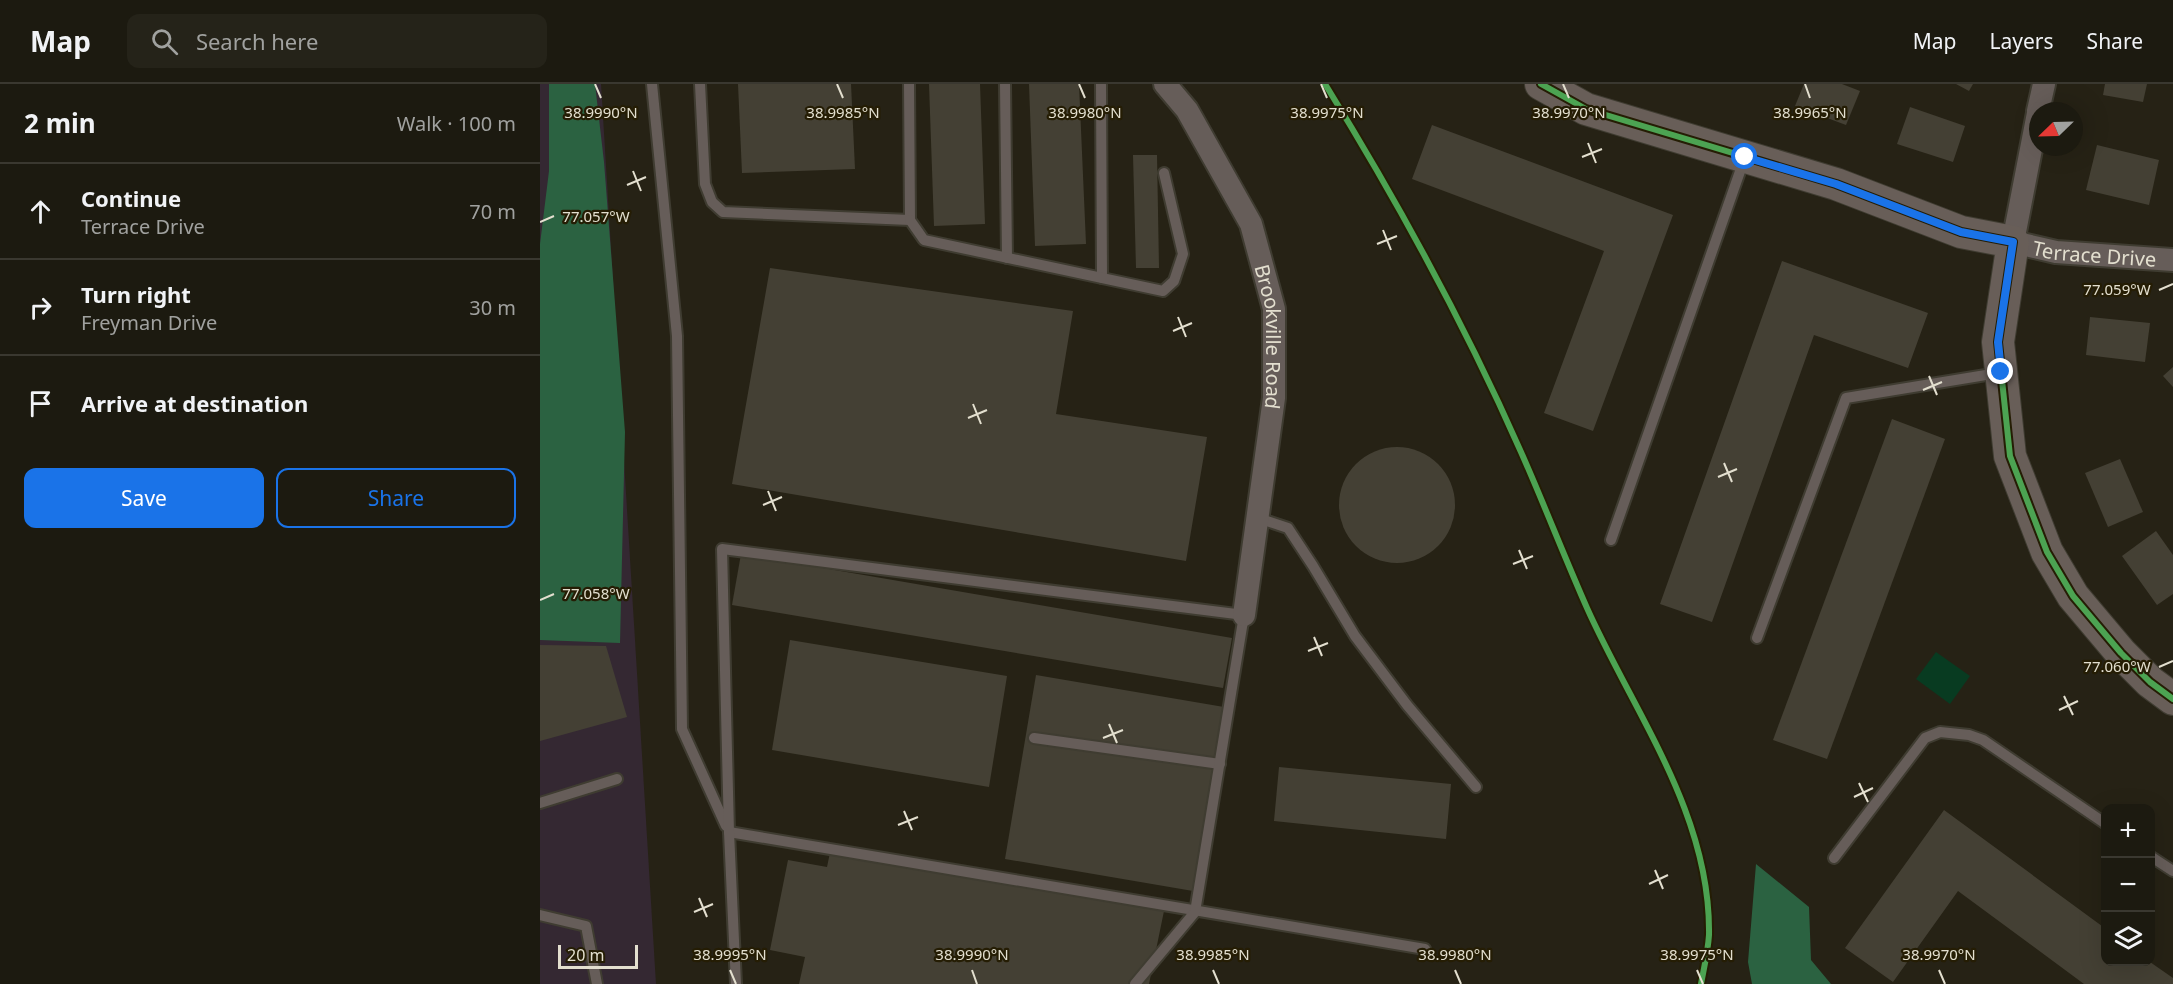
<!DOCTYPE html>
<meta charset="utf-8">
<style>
body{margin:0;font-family:"Noto Sans",sans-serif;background:#252319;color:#f1f3f6}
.controls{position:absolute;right:18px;bottom:18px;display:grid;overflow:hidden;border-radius:12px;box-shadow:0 6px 24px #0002}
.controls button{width:54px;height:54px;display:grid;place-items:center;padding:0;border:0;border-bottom:2px solid #3a3830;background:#1c1a10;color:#f1f3f6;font:30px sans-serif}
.compass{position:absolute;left:1489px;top:18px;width:54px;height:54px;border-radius:50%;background:#1c1a10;box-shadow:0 6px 24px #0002;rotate:247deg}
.scale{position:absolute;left:18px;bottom:15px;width:80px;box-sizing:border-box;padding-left:6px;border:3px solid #e3dfcf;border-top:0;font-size:16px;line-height:21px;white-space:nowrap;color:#e3dfcf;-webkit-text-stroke:4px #251d04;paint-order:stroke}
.stop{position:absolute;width:18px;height:18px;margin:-14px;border:4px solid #1a73e8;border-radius:50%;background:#fff}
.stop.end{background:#1a73e8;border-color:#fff;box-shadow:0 2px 6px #0008}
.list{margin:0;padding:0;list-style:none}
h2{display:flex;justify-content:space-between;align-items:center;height:78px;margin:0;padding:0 24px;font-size:26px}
h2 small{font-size:20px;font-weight:400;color:#a0a19f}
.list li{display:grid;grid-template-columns:39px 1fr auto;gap:18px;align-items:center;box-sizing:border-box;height:96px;padding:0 24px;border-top:2px solid #3a3830}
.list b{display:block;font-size:22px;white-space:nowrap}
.list p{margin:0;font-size:20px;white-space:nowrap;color:#a0a19f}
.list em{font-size:20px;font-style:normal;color:#a0a19f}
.actions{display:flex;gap:12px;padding:18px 24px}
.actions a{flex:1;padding:14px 0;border:2px solid #1a73e8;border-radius:12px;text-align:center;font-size:21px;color:#1a73e8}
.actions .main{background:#1a73e8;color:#fff}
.icon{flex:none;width:33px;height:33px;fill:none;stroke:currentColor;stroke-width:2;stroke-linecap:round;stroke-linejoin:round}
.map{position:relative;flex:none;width:1633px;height:900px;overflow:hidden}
header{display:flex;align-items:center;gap:36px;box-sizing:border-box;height:84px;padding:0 30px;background:#1c1a10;border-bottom:2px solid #3a3830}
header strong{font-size:28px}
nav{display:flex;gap:33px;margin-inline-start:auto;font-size:21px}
.search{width:420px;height:54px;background:#252319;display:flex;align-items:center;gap:15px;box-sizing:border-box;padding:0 21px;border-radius:12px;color:#a0a19f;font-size:22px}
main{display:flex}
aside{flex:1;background:#1c1a10}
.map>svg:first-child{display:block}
.industrial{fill:#342832}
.green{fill:#083b21}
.forest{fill:#2b6241}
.building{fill:#444034}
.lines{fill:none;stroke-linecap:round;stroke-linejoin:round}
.lane-casing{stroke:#3f3c31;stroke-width:14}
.street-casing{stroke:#3f3c31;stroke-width:26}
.secondary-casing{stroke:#3f3c31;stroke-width:34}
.lane{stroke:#665d59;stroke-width:10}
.street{stroke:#665d59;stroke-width:22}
.secondary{stroke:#685e58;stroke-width:32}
.cycleway-casing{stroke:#251d04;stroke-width:10}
.cycleway{stroke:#4ca352;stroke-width:6}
.route{stroke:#1a73e8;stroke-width:8}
.ticks{fill:none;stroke:#e3dfcf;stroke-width:2}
.labels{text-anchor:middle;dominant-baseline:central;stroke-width:4.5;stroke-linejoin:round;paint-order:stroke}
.street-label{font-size:20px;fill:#e3dfcf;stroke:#251d04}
.ticks-label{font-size:15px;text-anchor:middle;fill:#e3dfcf;stroke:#251d04;stroke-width:4.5;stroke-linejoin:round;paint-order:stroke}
</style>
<header>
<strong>Map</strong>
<div class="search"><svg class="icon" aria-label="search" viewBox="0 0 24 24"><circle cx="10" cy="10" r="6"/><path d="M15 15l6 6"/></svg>Search here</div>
<nav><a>Map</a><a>Layers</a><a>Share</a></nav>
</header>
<main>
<aside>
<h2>2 min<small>Walk · 100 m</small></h2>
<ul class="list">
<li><svg class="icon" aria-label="ahead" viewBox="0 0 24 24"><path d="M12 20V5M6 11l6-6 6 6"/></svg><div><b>Continue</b><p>Terrace Drive</p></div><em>70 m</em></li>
<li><svg class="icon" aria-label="right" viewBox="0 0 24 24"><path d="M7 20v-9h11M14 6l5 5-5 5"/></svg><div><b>Turn right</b><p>Freyman Drive</p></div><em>30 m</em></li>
<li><svg class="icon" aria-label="arrive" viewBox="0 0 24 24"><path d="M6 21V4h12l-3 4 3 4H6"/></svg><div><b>Arrive at destination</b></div></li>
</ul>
<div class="actions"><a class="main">Save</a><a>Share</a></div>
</aside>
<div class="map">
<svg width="1633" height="900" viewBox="0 0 1633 900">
<rect width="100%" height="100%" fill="#262215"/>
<path class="industrial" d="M0,0h61l55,900h-116z"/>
<path class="green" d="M1396,568l34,24 -20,28 -34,-25z"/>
<g class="forest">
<path d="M9,0h46l9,78 21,270 -5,211 -80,-3v-396l9,-73z"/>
<path d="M1216,780l53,43 2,53 20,24h-79l-4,-22z"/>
</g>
<g class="building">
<path d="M198,0h113l4,85 -113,4z"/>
<path d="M389,0h51l5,140 -51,2z"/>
<path d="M489,0h50l7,160 -51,2z"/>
<path d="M1264,0h38l18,7 -14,34 -51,-19z"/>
<path d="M1416,0h17l-4,7z"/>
<path d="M1565,0h42l-4,18 -40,-7z"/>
<path d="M1370,23l55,19 -12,36 -56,-18z"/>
<path d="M892,41l241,90 -80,216 -49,-18 60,-162 -192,-72z"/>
<path d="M1557,61l62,15 -10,45 -63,-15z"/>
<path d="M593,71h24l2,113h-23z"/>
<path d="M1242,177l146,52 -20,55 -94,-33 -102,287 -52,-18z"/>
<path d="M230,184l303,43 -17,103 151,23 -21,124 -454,-77z"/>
<path d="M1550,233l60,6 -5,39 -59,-7z"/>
<path d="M1633,283v20l-10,-11z"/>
<path d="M1352,335l53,20 -118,320 -54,-19z"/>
<circle cx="857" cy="421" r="58"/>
<path d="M1580,375l23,53 -35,15 -23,-54z"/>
<path d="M1616,447l17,24v39l-16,11 -35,-49z"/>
<path d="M201,470l491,84 -9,50 -491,-83z"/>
<path d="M250,556l217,36 -18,111 -217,-37z"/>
<path d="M0,561l66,1 21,71 -87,24z"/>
<path d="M496,591l188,32 -31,184 -188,-32z"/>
<path d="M739,683l172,17 -5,55 -172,-18z"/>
<path d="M1404,726l162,119v33h44l23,16v6h-89l-126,-93 -65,91 -48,-34z"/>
<path d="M292,759l332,68 -15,73h-350l6,-27 -35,-7 18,-90 39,7z"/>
</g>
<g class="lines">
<defs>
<g id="lane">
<path d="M112,0l25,252 5,393 44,97"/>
<path d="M160,0l5,100 7,18 11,10 187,8 -1,-136"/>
<path d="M465,0l2,174"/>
<path d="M561,1l1,193"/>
<path d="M370,136l14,20 239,51 11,-10 9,-27 -19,-81"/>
<path d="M718,434l30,10 25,38 42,70 52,69 69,82"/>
<path d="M1071,456l133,-380"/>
<path d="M1217,554l89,-240 152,-25"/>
<path d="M494,654l186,26"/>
<path d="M0,719l77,-24"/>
<path d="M189,748l696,117"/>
<path d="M1610,772l23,15"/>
<path d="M1294,774l91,-120 15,-6 29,3 14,5 123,84"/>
<path d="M0,831l46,11 11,58"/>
<path d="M196,900l-7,-152 -7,-283 522,66 -49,297 -60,72"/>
</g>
<g id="street">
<path id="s1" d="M625,0l22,26 64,114 23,85v89l-30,217"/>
<path d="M1498,27l6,-27"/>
<path id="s2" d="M1498,29l-25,129 43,10 117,8"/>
</g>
<path id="secondary" d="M1001,0l45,25 250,75 125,48 52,10 -15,100 12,114 37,96 26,44 48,57 29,29 23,17"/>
</defs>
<use href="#lane" class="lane-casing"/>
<use href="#street" class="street-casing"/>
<use href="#secondary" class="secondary-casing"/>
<use href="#lane" class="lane"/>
<use href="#street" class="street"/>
<use href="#secondary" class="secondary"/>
<defs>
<g id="cycleway">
<path d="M785,0c73,118 140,241 196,368 23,52 43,104 66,156 47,105 124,206 122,327 -1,16 -5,33 -8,49"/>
<path d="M1001,0l45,25 250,75 125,48 52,10 -15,100 12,114 37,96 26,44 48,57 29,29 23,17"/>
</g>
</defs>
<use href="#cycleway" class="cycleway-casing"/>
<use href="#cycleway" class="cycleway"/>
</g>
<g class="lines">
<path class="route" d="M1205,73l91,27 125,48 52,10 -15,100 3,30"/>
</g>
<path class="ticks" d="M55,0l6,14M297,0l6,14M539,0l6,14M781,0l6,14M1023,0l6,14M1265,0l5,14M1048,59l8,20M1042,73l20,-8M93,87l8,20M87,101l19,-8M0,138l14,-6M843,146l8,20M837,160l20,-8M1619,206l14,-6M638,233l8,20M633,247l19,-8M1389,292l8,19M1383,306l19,-8M433,320l8,20M428,334l19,-8M1184,379l8,19M1178,393l19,-8M228,407l8,20M223,421l19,-8M979,466l8,19M973,480l20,-8M0,516l14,-6M774,553l8,19M768,567l20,-8M1619,583l14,-6M1524,612l9,19M1519,626l19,-9M569,640l8,19M563,654l20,-8M1319,699l9,19M1314,713l19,-9M364,727l8,19M358,741l20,-8M1115,786l8,19M1109,800l19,-9M159,814l8,19M154,828l19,-8M190,886l6,14M432,886l5,14M673,886l6,14M915,886l6,14M1157,886l6,14M1399,886l6,14"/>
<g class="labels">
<g class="street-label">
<text stroke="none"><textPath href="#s2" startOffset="214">Terrace Drive</textPath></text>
<text stroke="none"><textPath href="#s1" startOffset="280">Brookville Road</textPath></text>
</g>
</g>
<g class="ticks-label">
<text x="61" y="34">38.9990°N</text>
<text x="303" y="34">38.9985°N</text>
<text x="545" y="34">38.9980°N</text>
<text x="787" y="34">38.9975°N</text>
<text x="1029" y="34">38.9970°N</text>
<text x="1270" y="34">38.9965°N</text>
<text x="56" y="138">77.057°W</text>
<text x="1577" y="211">77.059°W</text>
<text x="56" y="515">77.058°W</text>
<text x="1577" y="588">77.060°W</text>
<text x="190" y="876">38.9995°N</text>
<text x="432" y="876">38.9990°N</text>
<text x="673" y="876">38.9985°N</text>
<text x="915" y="876">38.9980°N</text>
<text x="1157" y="876">38.9975°N</text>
<text x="1399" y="876">38.9970°N</text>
</g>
</svg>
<div class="controls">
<button>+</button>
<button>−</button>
<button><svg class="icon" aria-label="layers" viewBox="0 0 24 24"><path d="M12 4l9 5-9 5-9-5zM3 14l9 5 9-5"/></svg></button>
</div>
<svg class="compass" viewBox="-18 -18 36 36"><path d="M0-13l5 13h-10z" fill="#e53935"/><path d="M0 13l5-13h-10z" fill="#a0a19f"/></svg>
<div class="scale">20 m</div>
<div class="stop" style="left:1205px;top:73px"></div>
<div class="stop end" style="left:1461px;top:288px"></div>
</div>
</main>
